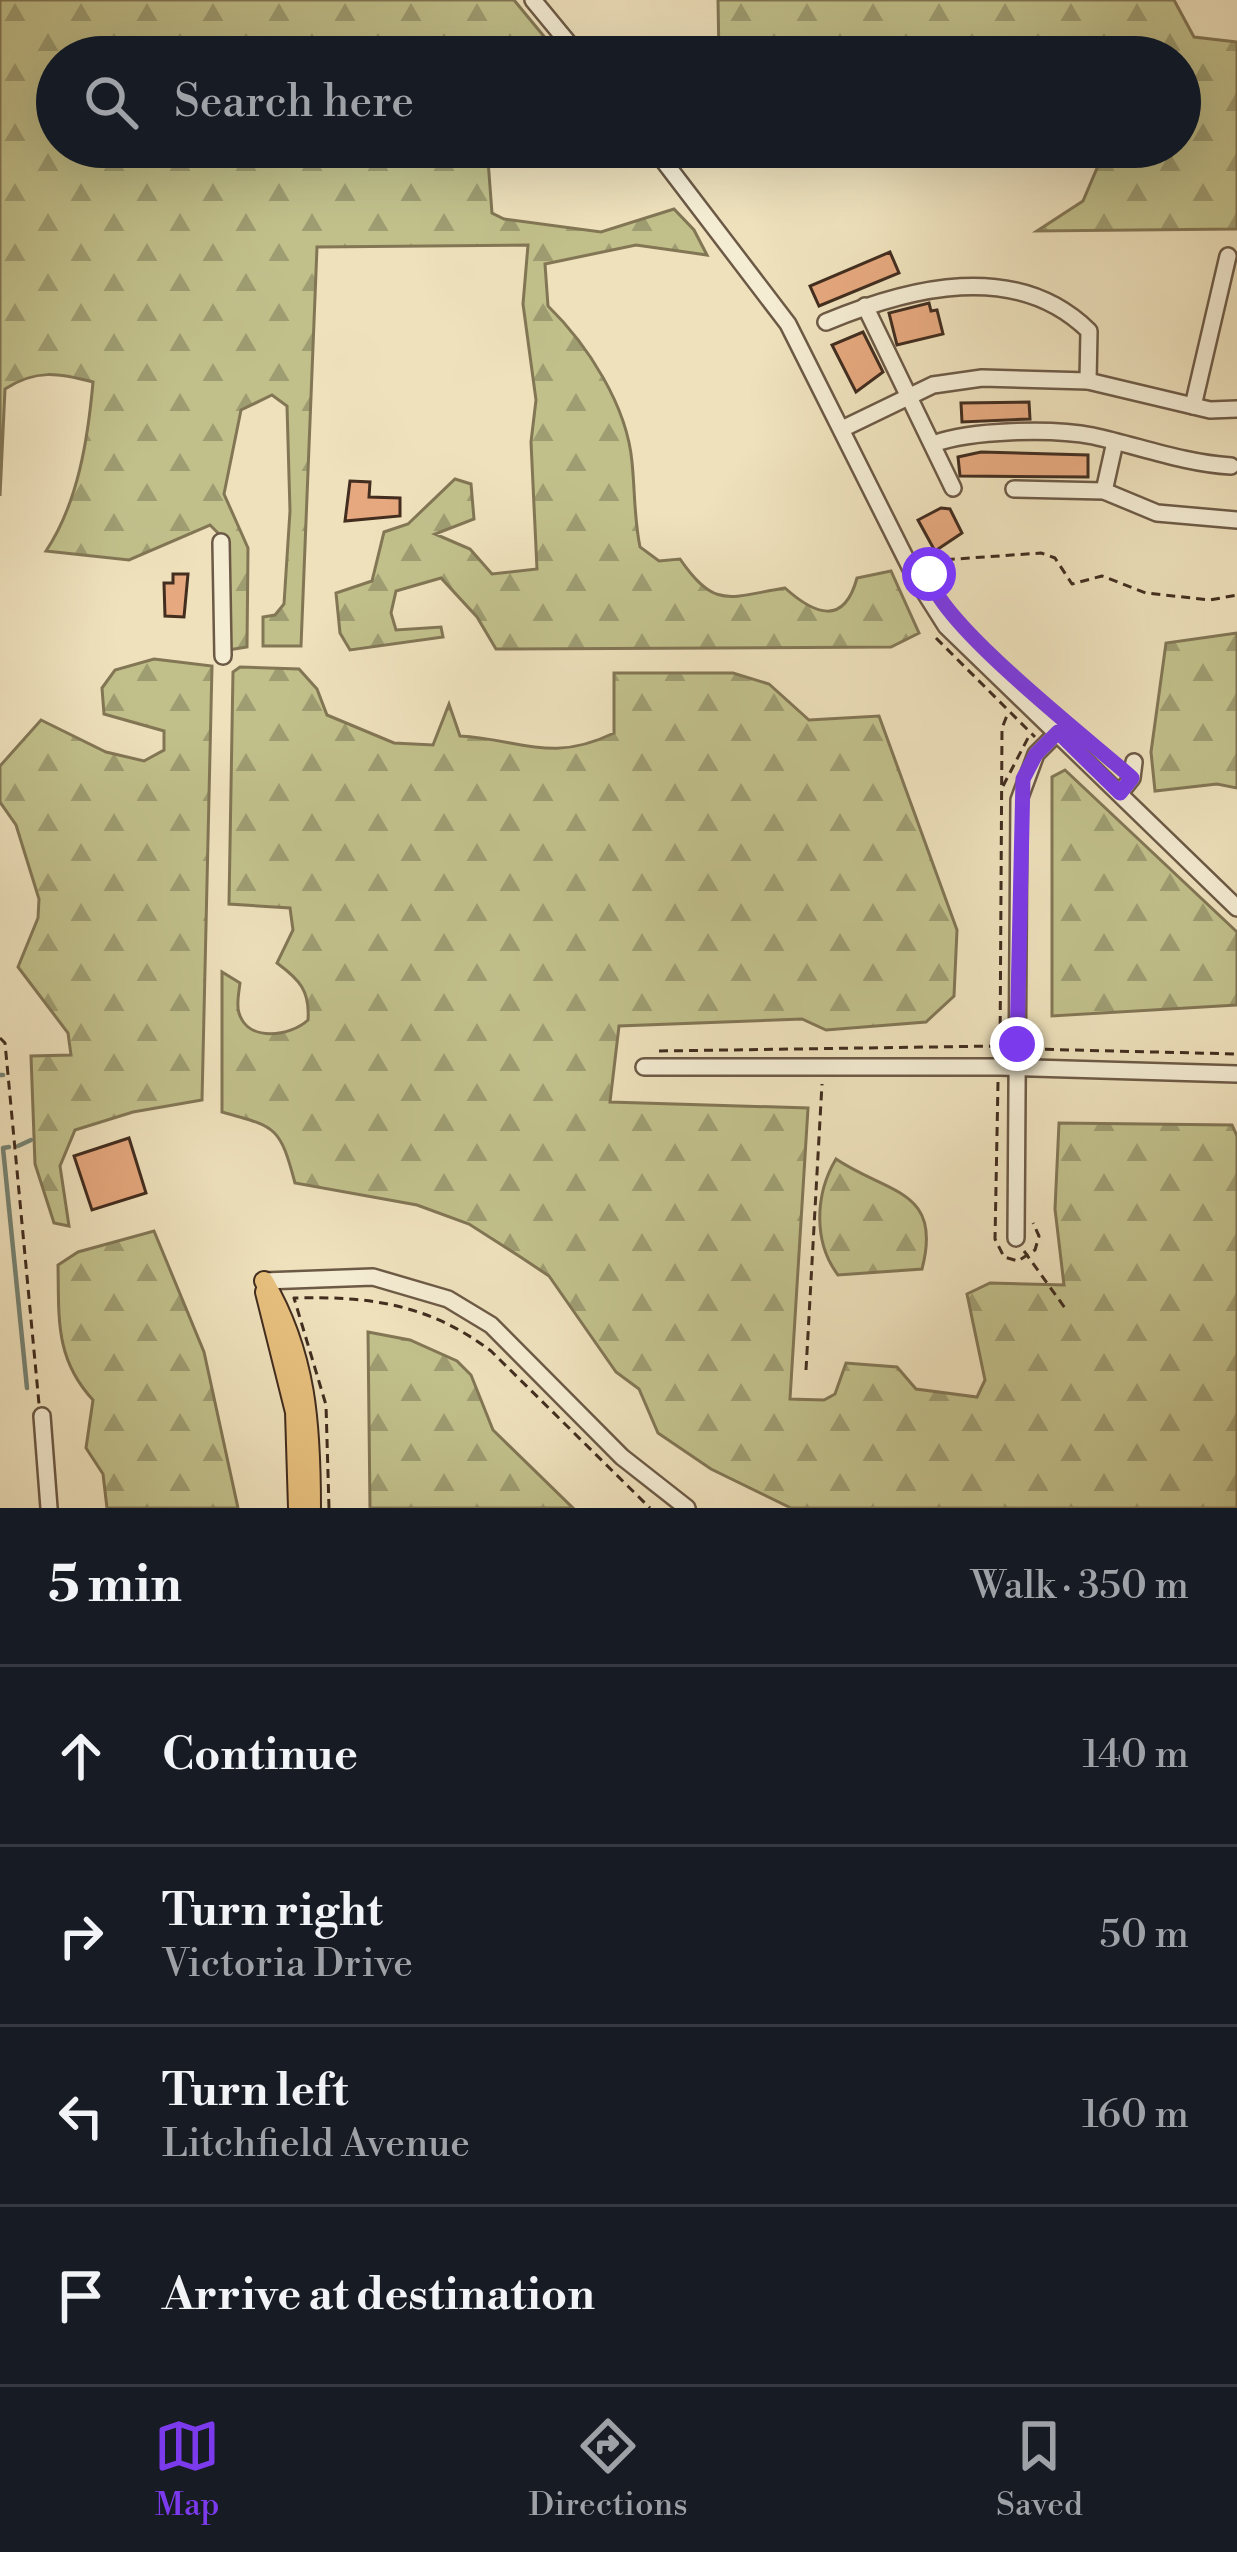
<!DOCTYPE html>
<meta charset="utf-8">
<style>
body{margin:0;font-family:"Libre Bodoni",serif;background:#20242c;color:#f1f3f6}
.stop{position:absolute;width:36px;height:36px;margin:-27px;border:9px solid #7c3aed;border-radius:50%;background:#fff}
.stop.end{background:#7c3aed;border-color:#fff;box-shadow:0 3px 12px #0008}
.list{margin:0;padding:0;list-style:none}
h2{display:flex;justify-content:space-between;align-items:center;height:156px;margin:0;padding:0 48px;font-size:51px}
h2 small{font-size:39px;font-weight:400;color:#9ea1a6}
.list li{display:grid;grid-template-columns:78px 1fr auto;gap:36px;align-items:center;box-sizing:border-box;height:180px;padding:0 48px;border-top:3px solid #363941}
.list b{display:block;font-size:45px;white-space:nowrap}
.list p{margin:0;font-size:39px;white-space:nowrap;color:#9ea1a6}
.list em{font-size:39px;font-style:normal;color:#9ea1a6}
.icon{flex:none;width:66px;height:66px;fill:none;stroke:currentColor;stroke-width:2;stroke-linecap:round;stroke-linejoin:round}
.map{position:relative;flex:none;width:1237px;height:1508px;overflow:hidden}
.search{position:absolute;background:#171b24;box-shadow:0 12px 48px #0002;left:36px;right:36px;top:36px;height:132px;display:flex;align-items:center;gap:30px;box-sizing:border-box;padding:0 42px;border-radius:66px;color:#9ea1a6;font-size:45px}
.sheet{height:876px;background:#171b24}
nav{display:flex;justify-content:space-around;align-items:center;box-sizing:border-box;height:168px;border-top:3px solid #363941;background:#171b24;font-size:33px;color:#9ea1a6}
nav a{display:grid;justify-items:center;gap:6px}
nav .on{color:#7c3aed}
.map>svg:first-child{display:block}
.forest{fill:url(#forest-firs);stroke:#827655;stroke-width:3}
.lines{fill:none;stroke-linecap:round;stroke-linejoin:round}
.stream{stroke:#778474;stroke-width:4.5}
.building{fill:#e6a87e;stroke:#422d1f;stroke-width:3}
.minor-casing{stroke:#6d5a46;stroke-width:20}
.major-casing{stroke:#422d1f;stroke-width:22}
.path{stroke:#422d1f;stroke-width:3;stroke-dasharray:9 6;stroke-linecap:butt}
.minor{stroke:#f4ecd3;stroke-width:15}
.major{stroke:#e7c07e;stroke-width:18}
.route{stroke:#7c3aed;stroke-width:15}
</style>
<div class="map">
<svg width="1237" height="1508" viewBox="0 0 1237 1508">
<defs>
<pattern id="forest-firs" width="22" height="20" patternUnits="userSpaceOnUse" patternTransform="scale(3)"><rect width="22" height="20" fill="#c1c08b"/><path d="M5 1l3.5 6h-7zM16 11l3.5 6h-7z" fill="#9e9c71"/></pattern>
</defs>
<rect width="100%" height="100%" fill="#eee1bc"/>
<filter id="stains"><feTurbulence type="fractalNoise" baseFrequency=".00167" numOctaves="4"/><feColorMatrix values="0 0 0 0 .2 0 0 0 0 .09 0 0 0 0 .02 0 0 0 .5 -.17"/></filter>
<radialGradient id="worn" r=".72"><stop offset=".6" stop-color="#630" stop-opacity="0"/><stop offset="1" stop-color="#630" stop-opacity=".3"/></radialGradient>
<g class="forest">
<path d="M0,0h514l47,57h-504v90h430l5,66 12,6 97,13 73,-23 20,21 13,25 -71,-10 -91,19 3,42c40,39 79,100 84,156 3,29 2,56 8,85l19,14 21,-2c35,51 49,38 105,29 30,27 59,38 72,-10l34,-7 28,62 -28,14 -395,2 -19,-32 -36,-39 -45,13 -5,22 5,17 45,-3 2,10 -93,13 -10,-17 -4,-40 36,-12 12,-49 24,-8 47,-45 16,5 3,35 -39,15 35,15 22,25 45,-5 -6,-127 5,-42 -13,-96 5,-59 -211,2 -16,399h-38v-29l12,-2 9,-11 6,-93 -3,-105 -15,-11 -31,15 -17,84 24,54 -1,99 -25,4 4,-110 -16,-16 -81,35 -83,-9c32,-48 42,-112 47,-169 -35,-9 -57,-13 -88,7l-5,107z"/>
<path d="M718,0h456l20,37 43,5v187l-200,2 46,-30 23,-54h74v-90h-461z"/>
<path d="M1237,633v155l-20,-4 -62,7 -4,-39 15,-109z"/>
<path d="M154,659l58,7 -10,434 -69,12 -58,18 -15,36 9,60 -15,-3 -19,-59 -4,-108 40,-1 -3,-22 -50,-66 20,-49 1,-19 -23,-74 -16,-23v-36l41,-46 65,32 38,9 20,-11v-19l-60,-17 -2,-26 13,-18z"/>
<path d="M240,667l59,2 18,20 10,26 67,28 39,2 16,-41 11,32c60,3 90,28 154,-3v-60h119l36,11 40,36 70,-4 78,214 -3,66 -28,26 -100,8 -24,-11 -183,7 -9,76 198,6 -18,291 34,1 11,-6 11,-31 51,4 19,22 61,8 8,-17 -18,-86 23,-11 74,2 -9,-76 4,-86 173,2 5,11v372h-446l-80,-39 -53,-36 -19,-44 -23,-17 -67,-96 -30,-20 -50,-32 -52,-19 -122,-22c-15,-56 -18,-56 -73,-71v-140l18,11c-1,9 -4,22 -1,30 9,30 52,23 69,7 2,-29 -8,-40 -31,-57l16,-33 -3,-22 -61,-4 4,-232z"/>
<path d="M1065,770l172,162v73l-185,11v-239z"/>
<path d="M836,1159c52,35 107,30 86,110l-84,6c-25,-33 -23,-81 -2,-116z"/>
<path d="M154,1231l50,121 34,156h-131l-4,-34 -17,-26 7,-48c-38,-41 -34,-81 -35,-135l20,-13z"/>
<path d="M368,1332l42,8 47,21 14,14 22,55 80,78h-203z"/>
</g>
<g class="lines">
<g class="stream">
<path d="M0,1075h3"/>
<path d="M18,1146l13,-6"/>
<path d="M9,1147l-6,1 24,240"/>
</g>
</g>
<g class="building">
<path d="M890,252l9,21 -80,33 -9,-20z"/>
<path d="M929,303l2,8 6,-1 6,24 -46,11 -8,-32z"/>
<path d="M863,332l20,40 -27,20 -24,-47z"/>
<path d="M1029,402l1,17 -68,3 -1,-19z"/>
<path d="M981,452l107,3v22l-128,-1 -2,-19z"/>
<path d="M350,481l20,1 -1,15 31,1v18l-55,5z"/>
<path d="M941,508l9,1 12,24 -27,18 -17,-31z"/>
<path d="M173,574h15l-4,43 -19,-1 -1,-33h9z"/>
<path d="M129,1138l17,55 -54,17 -18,-54z"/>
</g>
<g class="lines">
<defs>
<g id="minor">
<path d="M533,0l47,57"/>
<path d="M653,147l135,177 127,253 31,49 291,282"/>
<path d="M865,306l88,182"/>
<path d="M826,322c82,-34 190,-63 263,9l-1,50"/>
<path d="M1193,406l35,-150"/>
<path d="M842,429l91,-44 49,-7 106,3 122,29 27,-1"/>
<path d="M933,444c38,-14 119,-16 160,-8 46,10 90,27 138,30"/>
<path d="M1014,489l90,2 53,22 80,7"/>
<path d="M1104,491l11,-49"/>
<path d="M221,542l2,114"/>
<path d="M1120,793l12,-15 2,-16"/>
<path d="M644,1067h356l237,7"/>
<path d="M1016,1238l3,-438 17,-46 22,-22"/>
<path d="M264,1281l109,-4 75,22 43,26 131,132 65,51"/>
<path d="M42,1416l7,92"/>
</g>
<g id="major">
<path d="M264,1281c43,73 47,145 47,227"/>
<path d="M265,1292l30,120 3,96"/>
</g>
</defs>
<use href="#minor" class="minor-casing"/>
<use href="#major" class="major-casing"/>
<g class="path">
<path d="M929,572l-2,-11 114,-8 14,5 17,26 30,-8 44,17 64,7 27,-5"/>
<path d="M936,638l99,99"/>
<path d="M1041,697l78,69"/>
<path d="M1003,786l26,-50"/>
<path d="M0,1038l5,5 34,361"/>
<path d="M1030,1049l207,5"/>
<path d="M659,1051l339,-5"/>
<path d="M1000,1055l2,-327 6,-15"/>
<path d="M998,1082l-3,157 9,18 14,4 17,-11 4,-14 -6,-13"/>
<path d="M1024,1251l41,57"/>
<path d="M806,1370l16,-286"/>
<path d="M329,1508l-3,-103 -32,-107c75,-2 135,6 197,53l159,157"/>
</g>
<use href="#minor" class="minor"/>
<use href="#major" class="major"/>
</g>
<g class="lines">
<path class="route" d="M929,574c5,46 163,168 203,204l-12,15 -62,-61 -22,22 -13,25 -6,265"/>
</g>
<rect width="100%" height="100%" filter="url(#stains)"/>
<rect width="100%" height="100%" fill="url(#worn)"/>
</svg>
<div class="stop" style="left:929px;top:574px"></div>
<div class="stop end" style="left:1017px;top:1044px"></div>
<div class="search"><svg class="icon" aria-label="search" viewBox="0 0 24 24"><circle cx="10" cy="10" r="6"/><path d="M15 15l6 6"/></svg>Search here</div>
</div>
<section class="sheet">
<h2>5 min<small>Walk · 350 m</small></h2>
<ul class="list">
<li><svg class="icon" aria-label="ahead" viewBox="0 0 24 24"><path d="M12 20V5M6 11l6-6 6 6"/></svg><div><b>Continue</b></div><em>140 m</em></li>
<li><svg class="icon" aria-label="right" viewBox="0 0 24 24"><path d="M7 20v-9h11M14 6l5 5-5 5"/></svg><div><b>Turn right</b><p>Victoria Drive</p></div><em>50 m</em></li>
<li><svg class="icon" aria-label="left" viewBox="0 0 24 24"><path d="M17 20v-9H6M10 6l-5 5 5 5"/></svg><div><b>Turn left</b><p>Litchfield Avenue</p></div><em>160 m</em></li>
<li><svg class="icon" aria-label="arrive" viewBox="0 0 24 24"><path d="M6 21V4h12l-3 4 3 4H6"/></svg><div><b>Arrive at destination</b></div></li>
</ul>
</section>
<nav>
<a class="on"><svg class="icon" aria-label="map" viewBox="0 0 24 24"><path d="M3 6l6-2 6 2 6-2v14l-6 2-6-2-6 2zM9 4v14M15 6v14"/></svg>Map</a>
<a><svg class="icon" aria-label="directions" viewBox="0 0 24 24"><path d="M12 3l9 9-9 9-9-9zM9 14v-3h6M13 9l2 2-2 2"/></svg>Directions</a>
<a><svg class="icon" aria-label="saved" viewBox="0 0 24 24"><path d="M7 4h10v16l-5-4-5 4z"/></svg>Saved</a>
</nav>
